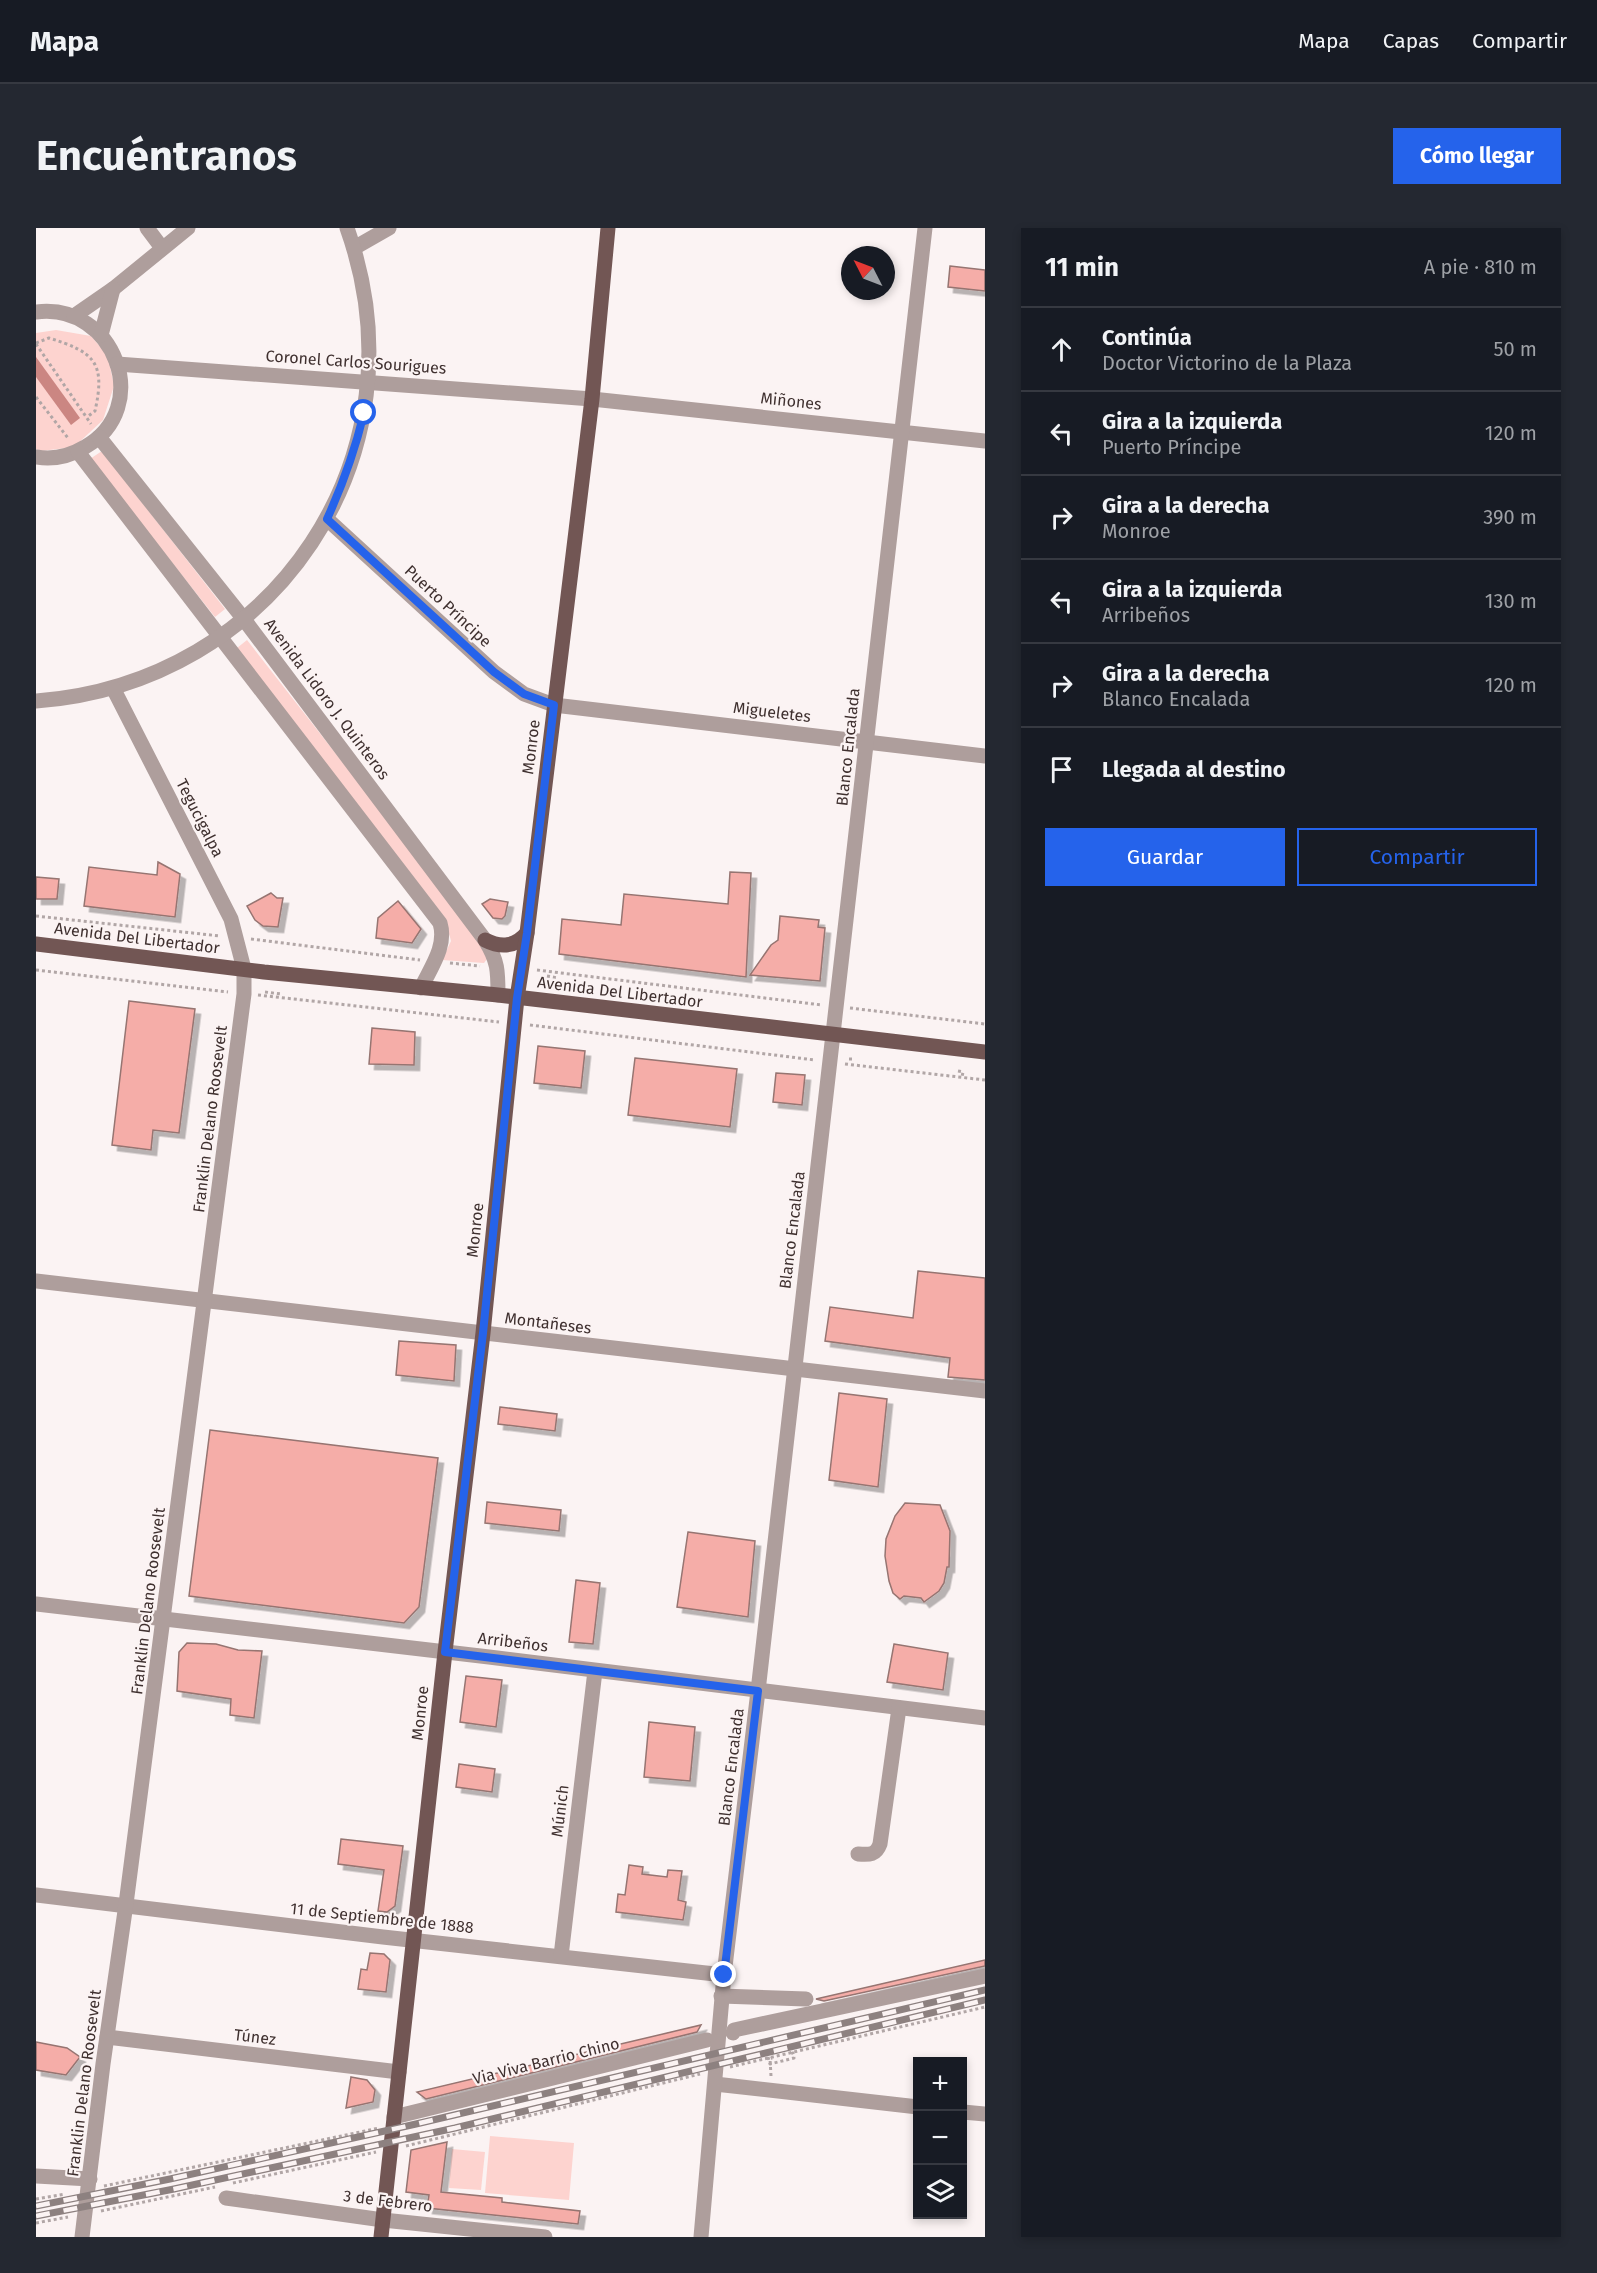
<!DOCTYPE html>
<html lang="es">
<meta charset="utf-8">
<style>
body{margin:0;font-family:"Fira Sans",sans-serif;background:#242831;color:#f1f3f6}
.controls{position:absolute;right:18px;bottom:18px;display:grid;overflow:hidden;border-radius:0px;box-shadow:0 3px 9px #0003}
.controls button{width:54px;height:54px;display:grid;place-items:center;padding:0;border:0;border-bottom:2px solid #363941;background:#171b24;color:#f1f3f6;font:30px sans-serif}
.compass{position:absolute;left:805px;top:18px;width:54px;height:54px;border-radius:50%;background:#171b24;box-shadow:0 3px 9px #0003;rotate:312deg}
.stop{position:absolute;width:18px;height:18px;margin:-14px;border:4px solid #2563eb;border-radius:50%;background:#fff}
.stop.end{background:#2563eb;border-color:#fff;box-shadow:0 2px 6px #0008}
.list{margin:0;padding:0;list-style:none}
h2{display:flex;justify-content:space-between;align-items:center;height:78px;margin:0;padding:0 24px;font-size:26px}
h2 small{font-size:20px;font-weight:400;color:#9ea1a6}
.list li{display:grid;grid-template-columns:39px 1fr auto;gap:18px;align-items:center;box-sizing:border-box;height:84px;padding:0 24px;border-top:2px solid #363941}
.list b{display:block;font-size:22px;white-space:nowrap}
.list p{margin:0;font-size:20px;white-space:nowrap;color:#9ea1a6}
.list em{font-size:20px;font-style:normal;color:#9ea1a6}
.actions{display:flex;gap:12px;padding:18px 24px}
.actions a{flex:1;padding:14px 0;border:2px solid #2563eb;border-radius:0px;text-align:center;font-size:21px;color:#2563eb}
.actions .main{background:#2563eb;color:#fff}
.icon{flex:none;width:33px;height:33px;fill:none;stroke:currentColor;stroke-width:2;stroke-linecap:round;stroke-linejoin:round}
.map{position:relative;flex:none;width:949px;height:2009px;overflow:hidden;border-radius:0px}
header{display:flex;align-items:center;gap:36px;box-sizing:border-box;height:84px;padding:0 30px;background:#171b24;border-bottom:2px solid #363941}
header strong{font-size:28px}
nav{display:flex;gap:33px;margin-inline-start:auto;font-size:21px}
.intro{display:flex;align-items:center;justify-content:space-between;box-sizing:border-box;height:144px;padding:0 36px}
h1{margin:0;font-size:42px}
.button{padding:15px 27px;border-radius:0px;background:#2563eb;color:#fff;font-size:21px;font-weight:700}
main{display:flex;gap:36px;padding:0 36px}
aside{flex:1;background:#171b24;border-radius:0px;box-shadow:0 3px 9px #0003}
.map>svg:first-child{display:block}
.green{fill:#fdd3cf}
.water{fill:#cb8682}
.building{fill:#f5ada8;stroke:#967471;stroke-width:1.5;filter:url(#shadow)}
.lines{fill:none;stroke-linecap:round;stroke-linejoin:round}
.path{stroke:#b1a6a6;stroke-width:3;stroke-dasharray:3 3;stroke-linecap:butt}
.minor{stroke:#ae9e9c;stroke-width:15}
.major{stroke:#725654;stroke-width:15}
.rail-casing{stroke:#8d8180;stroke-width:7}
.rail{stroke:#fbf3f3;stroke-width:4.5;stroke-dasharray:14;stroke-linecap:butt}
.route{stroke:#2563eb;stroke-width:8}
.labels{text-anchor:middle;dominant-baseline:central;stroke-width:4.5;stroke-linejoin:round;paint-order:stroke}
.street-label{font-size:16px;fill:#3f302f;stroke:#fbf3f3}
</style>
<header>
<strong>Mapa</strong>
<nav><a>Mapa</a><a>Capas</a><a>Compartir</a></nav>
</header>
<div class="intro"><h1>Encuéntranos</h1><a class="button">Cómo llegar</a></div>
<main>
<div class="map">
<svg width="949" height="2009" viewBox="0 0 949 2009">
<defs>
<filter id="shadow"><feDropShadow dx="5.5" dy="5.5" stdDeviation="0" flood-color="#0004"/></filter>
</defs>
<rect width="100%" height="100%" fill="#fbf3f3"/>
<g class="green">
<path d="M20,102l35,6 17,20 6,30 -11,34 -29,27 -33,4 -5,-2v-116z"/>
<path d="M66,223l123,158 -10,8 -125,-158z"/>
<path d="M211,412l243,311 -3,8 -3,4 -42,-3 9,-19 -6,-23 -208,-270z"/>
<path d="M454,1908l84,7 -5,57 -84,-7z"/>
<path d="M416,1921l33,3 -4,38 -32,-2z"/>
</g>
<path class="water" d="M0,129l44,61 -9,7 -35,-48z"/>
<g class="building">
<path d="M914,38l35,4v21l-37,-4z"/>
<path d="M122,634l22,12 -5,43 -91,-11 5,-39 68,8z"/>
<path d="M694,644l21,1 -5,104 -187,-23 3,-35 59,6 3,-31 104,10z"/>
<path d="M0,649l23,2 -2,20h-21z"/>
<path d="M235,665l6,5h6l-5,29 -15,-1 -8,-6 -8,-14z"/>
<path d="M454,671l18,3 -3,14 -3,3 -9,-1 -11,-14z"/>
<path d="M362,673l23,28 -9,14 -36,-5 2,-20z"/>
<path d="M744,688l39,4 -1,7 7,1 -5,53 -70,-6 21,-30 7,-5z"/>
<path d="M93,773l66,8 -16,124 -26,-3 -2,20 -39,-5z"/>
<path d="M336,800l43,4 -1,33 -45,-1z"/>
<path d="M502,818l47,5 -4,37 -47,-5z"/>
<path d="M599,830l102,11 -7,58 -102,-12z"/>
<path d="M740,845l29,2 -3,30 -29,-3z"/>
<path d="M882,1043l67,7v102l-37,-3 2,-19 -125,-17 5,-34 83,11z"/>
<path d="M363,1113l57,4 -2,36 -58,-6z"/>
<path d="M803,1165l48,6 -9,88 -49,-7z"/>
<path d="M464,1179l57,7 -2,17 -57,-7z"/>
<path d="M174,1202l228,28 -19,149 -15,16 -215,-27z"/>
<path d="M451,1274l74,8 -2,21 -74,-8z"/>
<path d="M869,1275l35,2 10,26 -1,36h-2l-3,16 -5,8 -15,11 -3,-4 -17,-2 -4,3 -7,-6 -4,-12 -4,-25 1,-17 9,-23z"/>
<path d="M652,1304l67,9 -7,76 -71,-10z"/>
<path d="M540,1352l24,3 -7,61 -24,-2z"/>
<path d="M151,1415l29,1 22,6 24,1 -8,67 -24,-3 1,-16 -54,-8 2,-39z"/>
<path d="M858,1416l54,9 -5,37 -56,-8z"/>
<path d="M430,1448l36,4 -6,47 -36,-5z"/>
<path d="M613,1494l46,5 -5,54 -46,-4z"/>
<path d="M423,1536l36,5 -3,23 -36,-5z"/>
<path d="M305,1611l62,7 -8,60 -8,6 -9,-1 6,-41 -46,-6z"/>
<path d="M593,1637l14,2 -1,7 25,3 1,-7 14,1 -4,29 8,2 -3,18 -67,-8 2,-18 7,1z"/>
<path d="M334,1725l14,1 6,6 -4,32 -28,-3 3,-20 6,1z"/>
<path d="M949,1732v6l-161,35 -8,-2z"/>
<path d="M665,1797l-4,7 -271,67 -9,-7z"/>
<path d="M0,1814l31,6 13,9 -14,18 -30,-5z"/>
<path d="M315,1849l16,3 8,10 -2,12 -27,6z"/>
<path d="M411,1914l-6,50 61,6v4l78,9 -2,13 -151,-16 2,-13 -23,-3 5,-42z"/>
</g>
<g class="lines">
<g class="path">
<path d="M0,115l13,-5c45,14 57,24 46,73l-8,6"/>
<path d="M0,116l55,80"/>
<path d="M0,169l32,41"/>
<path d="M0,688l184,20"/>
<path d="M215,711l169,21"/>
<path d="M414,735l30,3"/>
<path d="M0,742l192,22"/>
<path d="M501,742l285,35"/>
<path d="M511,748l11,2"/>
<path d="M229,764l16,2"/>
<path d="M222,767l241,27"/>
<path d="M814,780l135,16"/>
<path d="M494,797l285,35"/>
<path d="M813,831h6"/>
<path d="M809,836l140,16"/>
<path d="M922,843l5,1 -1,5"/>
<path d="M732,1829l2,7 24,-6 -1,-5 -3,1"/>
<path d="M694,1839l255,-60"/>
<path d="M735,1848l-1,-17 2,-1"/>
<path d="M370,1918l294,-72"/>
<path d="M197,1955l143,-31"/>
<path d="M68,1958l275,-58"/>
<path d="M0,1971l29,-5"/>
<path d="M65,1983l114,-24"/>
<path d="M0,1995l32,-6"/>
</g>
<g class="minor">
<path d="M111,0l15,20"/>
<path d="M318,20l35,-20"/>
<path d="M0,84c79,-10 118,96 49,135 -15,9 -32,13 -49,10"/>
<path d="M38,88l39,-27 75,-61"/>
<path d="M65,107l12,-46"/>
<path d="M81,136l475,35 393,42"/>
<path d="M63,209l144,181 242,322c13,21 13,31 13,55"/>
<path d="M42,224l362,471c7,23 -9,44 -19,65"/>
<path d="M291,291l167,153 30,22 30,11 431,51"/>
<path d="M0,473c239,-18 392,-246 311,-473"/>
<path d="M0,1053l949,110"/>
<path d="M0,1376l453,53 496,61"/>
<path d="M822,1626c12,1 18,1 22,-10l19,-136"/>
<path d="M0,1667l347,42 341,38"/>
<path d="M525,1728l34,-285"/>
<path d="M685,1768l85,3"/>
<path d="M697,1805l1,-3 251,-54"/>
<path d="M71,1809l292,35"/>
<path d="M679,1856l203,23"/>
<path d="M927,1884l22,2"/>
<path d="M358,1889l313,-77"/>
<path d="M0,1948l54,3"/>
<path d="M190,1970l157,22 162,17"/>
<path d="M46,2009l21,-173 23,-160 118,-910v-25l-13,-50 -118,-231"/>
<path d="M665,2009l23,-262 34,-284 167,-1463"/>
</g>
<g class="major">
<path d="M449,712c16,8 30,7 42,-7"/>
<path d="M0,716l228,28 234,23 487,57"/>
<path d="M345,2009l64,-585 38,-319 34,-335 10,-65 65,-534 16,-171"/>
</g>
<defs>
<g id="rail">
<path d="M0,1978l134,-27 246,-55 569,-134"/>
<path d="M0,1988l138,-27 281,-61 530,-128"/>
</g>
</defs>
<use href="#rail" class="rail-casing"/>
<use href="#rail" class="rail"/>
</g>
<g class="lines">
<path class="route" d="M328,185c-9,37 -21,71 -37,106l167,153 30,22 30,11 -27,228 -10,65 -34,335 -38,319 313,39 -34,284"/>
</g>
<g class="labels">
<g class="street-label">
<text transform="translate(320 134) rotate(4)">Coronel Carlos Sourigues</text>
<text transform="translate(755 173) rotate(6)">Miñones</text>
<text transform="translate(412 378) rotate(43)">Puerto Príncipe</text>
<text transform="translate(291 471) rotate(53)">Avenida Lidoro J. Quinteros</text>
<text transform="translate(736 484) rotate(7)">Migueletes</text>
<text transform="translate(495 519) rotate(-83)">Monroe</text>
<text transform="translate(812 519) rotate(-84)">Blanco Encalada</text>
<text transform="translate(164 590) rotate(63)">Tegucigalpa</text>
<text transform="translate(101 710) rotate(7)">Avenida Del Libertador</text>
<text transform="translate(584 764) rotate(7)">Avenida Del Libertador</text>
<text transform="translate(174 891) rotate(-83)">Franklin Delano Roosevelt</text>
<text transform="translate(439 1002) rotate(-84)">Monroe</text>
<text transform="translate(756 1002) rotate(-83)">Blanco Encalada</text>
<text transform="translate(512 1095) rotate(7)">Montañeses</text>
<text transform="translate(112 1373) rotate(-83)">Franklin Delano Roosevelt</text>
<text transform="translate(477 1414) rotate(7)">Arribeños</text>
<text transform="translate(384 1485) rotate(-84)">Monroe</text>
<text transform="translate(695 1539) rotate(-83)">Blanco Encalada</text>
<text transform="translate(524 1583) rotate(-83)">Múnich</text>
<text transform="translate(346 1690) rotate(6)">11 de Septiembre de 1888</text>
<text transform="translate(219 1809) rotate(7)">Túnez</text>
<text transform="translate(510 1833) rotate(-14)">Via Viva Barrio Chino</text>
<text transform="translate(48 1855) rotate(-83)">Franklin Delano Roosevelt</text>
<text transform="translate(352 1973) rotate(7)">3 de Febrero</text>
</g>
</g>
</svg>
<div class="controls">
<button>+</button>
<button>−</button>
<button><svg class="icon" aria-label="layers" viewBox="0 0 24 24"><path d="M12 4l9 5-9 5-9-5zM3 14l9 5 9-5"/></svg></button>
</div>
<svg class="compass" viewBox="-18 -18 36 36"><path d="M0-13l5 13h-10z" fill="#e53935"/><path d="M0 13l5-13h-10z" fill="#9ea1a6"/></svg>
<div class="stop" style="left:328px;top:185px"></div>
<div class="stop end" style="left:688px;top:1747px"></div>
</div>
<aside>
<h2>11 min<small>A pie · 810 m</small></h2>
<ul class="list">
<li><svg class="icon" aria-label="ahead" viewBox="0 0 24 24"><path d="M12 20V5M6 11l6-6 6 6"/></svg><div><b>Continúa</b><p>Doctor Victorino de la Plaza</p></div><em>50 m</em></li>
<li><svg class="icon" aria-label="left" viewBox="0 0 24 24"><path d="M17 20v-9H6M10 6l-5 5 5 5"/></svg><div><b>Gira a la izquierda</b><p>Puerto Príncipe</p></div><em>120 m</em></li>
<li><svg class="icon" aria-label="right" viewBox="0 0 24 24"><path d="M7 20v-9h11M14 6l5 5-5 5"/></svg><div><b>Gira a la derecha</b><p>Monroe</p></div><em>390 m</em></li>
<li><svg class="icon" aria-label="left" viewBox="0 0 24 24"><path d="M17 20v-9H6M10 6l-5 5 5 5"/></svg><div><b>Gira a la izquierda</b><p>Arribeños</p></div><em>130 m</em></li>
<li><svg class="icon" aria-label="right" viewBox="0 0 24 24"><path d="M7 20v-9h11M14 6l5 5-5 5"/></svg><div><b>Gira a la derecha</b><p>Blanco Encalada</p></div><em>120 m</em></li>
<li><svg class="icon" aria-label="arrive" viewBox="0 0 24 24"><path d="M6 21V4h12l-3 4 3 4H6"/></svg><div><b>Llegada al destino</b></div></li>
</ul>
<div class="actions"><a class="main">Guardar</a><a>Compartir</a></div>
</aside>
</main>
